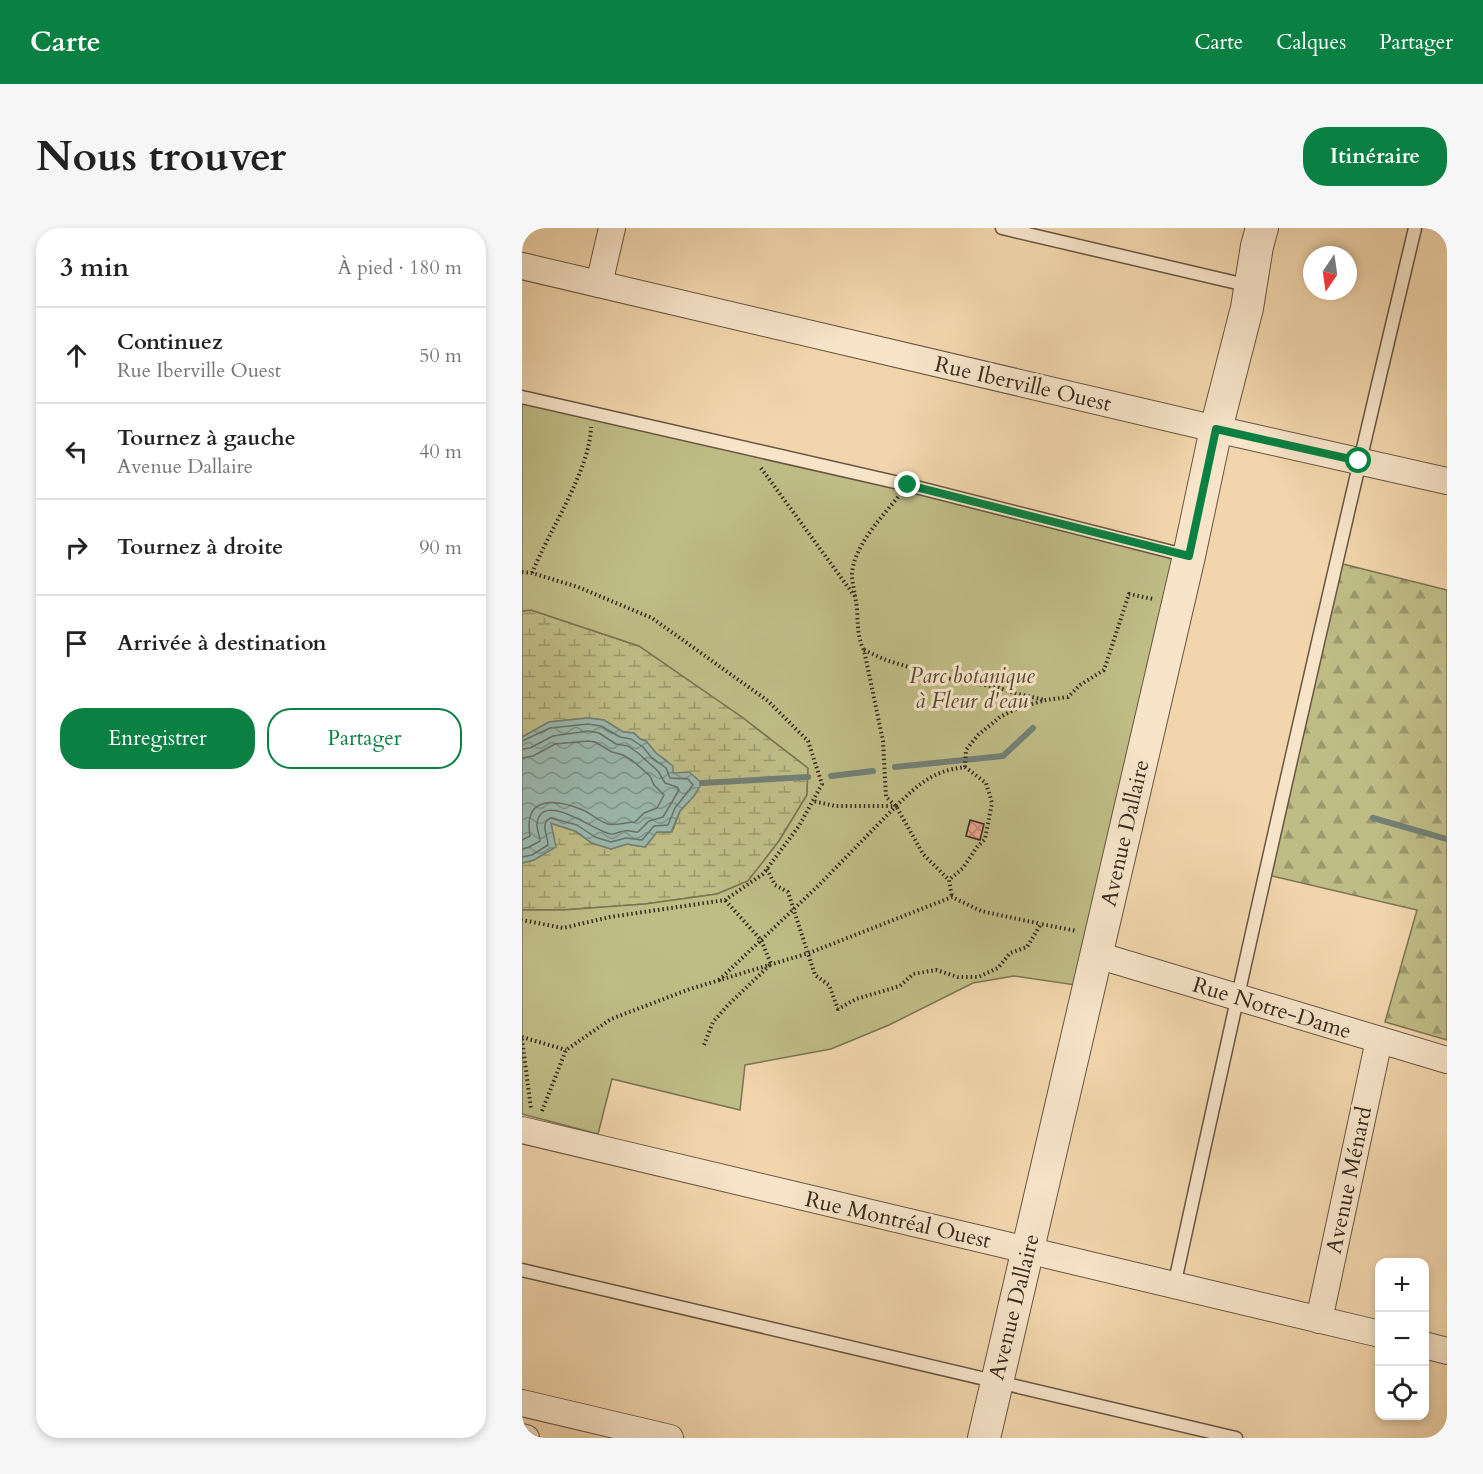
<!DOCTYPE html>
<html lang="fr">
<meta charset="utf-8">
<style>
body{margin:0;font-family:Cardo,serif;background:#f6f6f6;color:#222}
.controls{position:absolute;right:18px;bottom:18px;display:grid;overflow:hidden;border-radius:12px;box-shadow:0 3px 9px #0003}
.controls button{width:54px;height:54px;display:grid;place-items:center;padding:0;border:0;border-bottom:2px solid #e0e0e0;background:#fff;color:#222;font:30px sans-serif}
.compass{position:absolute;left:781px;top:18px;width:54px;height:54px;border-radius:50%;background:#fff;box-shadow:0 3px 9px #0003;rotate:193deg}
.stop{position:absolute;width:18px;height:18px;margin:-14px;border:4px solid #0b8043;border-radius:50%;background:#fff}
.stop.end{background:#0b8043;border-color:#fff;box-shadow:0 2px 6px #0008}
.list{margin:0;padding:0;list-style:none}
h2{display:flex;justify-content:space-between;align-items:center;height:78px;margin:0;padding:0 24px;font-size:26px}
h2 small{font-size:20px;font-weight:400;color:#767676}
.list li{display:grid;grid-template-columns:39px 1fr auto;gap:18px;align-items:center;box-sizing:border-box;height:96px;padding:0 24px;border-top:2px solid #e0e0e0}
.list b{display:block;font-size:22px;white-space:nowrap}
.list p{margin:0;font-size:20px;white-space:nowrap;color:#767676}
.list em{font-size:20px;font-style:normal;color:#767676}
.actions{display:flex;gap:12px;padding:18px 24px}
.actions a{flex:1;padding:14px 0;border:2px solid #0b8043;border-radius:24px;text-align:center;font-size:21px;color:#0b8043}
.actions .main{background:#0b8043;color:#fff}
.icon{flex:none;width:33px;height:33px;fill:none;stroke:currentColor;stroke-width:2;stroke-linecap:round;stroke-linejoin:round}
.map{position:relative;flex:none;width:925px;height:1210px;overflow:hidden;border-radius:24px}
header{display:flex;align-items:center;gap:36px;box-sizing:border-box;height:84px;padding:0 30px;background:#0b8043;color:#fff}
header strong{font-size:28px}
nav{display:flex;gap:33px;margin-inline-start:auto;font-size:21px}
.intro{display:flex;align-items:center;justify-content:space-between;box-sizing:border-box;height:144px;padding:0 36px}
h1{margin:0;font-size:42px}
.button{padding:15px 27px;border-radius:24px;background:#0b8043;color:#fff;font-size:21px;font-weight:700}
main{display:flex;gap:36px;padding:0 36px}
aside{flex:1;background:#fff;border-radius:24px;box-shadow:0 3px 9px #0003}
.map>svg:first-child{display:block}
.forest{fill:url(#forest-firs);stroke:#7b7453;stroke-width:1.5}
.wetland{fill:url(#wetland-marsh);stroke:#7b7453;stroke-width:1.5}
.park{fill:#bfbc86;stroke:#7b7453;stroke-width:1.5}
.water{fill:url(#water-waves);stroke:#738075;stroke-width:1.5}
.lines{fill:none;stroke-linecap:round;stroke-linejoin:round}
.shore{stroke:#697267;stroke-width:1.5}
.stream{stroke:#738075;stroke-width:6}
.building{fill:url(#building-cross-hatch);stroke:#372c20;stroke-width:1.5}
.service-casing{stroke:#665643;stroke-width:15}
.minor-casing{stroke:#665643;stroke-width:28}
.tertiary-casing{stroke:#665643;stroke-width:34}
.path{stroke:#372c20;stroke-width:4;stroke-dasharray:1.5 3;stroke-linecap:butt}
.service{stroke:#f7e4c9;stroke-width:12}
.minor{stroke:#f7e4c9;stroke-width:26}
.tertiary{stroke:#f7e4c9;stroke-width:32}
.route{stroke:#0b8043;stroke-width:8}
.labels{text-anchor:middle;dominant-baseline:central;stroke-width:6;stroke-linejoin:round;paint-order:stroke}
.street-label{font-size:22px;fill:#372c20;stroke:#f7e4c9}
.park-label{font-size:22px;font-style:italic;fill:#524934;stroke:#f7e4c9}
</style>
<header>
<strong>Carte</strong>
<nav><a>Carte</a><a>Calques</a><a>Partager</a></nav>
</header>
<div class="intro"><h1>Nous trouver</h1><a class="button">Itinéraire</a></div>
<main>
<aside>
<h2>3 min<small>À pied · 180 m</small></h2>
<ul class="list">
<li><svg class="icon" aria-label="ahead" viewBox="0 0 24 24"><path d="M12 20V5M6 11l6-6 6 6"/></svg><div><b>Continuez</b><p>Rue Iberville Ouest</p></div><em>50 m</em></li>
<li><svg class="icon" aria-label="left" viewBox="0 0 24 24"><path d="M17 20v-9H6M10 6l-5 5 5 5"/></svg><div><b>Tournez à gauche</b><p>Avenue Dallaire</p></div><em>40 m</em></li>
<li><svg class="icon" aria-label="right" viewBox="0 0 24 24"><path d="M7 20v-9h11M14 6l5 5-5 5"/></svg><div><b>Tournez à droite</b></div><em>90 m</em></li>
<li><svg class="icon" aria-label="arrive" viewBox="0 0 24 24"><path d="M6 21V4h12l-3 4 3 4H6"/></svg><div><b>Arrivée à destination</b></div></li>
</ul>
<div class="actions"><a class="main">Enregistrer</a><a>Partager</a></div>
</aside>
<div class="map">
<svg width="925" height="1210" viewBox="0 0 925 1210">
<defs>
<pattern id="forest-firs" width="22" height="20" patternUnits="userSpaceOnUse" patternTransform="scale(1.5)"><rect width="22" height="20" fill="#bfbc86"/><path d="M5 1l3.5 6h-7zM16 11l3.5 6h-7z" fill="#9c996d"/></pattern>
<pattern id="wetland-marsh" width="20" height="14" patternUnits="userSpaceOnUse" patternTransform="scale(1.5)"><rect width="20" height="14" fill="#bfbc86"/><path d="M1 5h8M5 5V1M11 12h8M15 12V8" fill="none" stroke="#9c996d"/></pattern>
<pattern id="water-waves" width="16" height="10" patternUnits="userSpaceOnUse" patternTransform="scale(1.5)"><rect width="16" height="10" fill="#9bb8ae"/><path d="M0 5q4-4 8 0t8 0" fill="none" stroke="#7f968d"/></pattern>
<pattern id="building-cross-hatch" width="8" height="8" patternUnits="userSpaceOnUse" patternTransform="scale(1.5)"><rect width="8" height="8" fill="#eaa38c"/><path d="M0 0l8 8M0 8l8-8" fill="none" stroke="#be8572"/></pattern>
</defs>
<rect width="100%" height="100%" fill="#f2d5ac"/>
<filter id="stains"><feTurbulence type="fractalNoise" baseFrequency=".00333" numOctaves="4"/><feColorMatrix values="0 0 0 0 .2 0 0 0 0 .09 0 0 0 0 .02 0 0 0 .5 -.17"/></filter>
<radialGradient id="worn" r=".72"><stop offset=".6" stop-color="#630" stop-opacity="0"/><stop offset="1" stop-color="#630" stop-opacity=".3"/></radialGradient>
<path class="forest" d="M813,334l112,28v450l-62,-18 32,-112 -153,-36z"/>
<path class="wetland" d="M9,382l108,36 103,71 66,51 -1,27 -28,46 -31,40 -31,13 -72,10 -82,6h-41v-47l12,-3 16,-37 25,8 17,12 19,6 16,-5 18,3 12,-15h15l8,-21 14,-15 -12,-23h-9l-6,-12 -11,-8 -10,-12 -6,-2 -6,-6 -11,-1 -19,-12 -16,-2 -39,4 -27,15v-126z"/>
<path class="park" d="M0,169l667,159 -100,431 -75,-11 -41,7 -84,42 -58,24 -86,16 -5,45 -128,-31 -14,55 -76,-20v-204h41l82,-6 72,-10 31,-13 31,-40 28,-46 1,-27 -66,-51 -103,-71 -108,-36 -9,1z"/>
<path class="water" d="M66,490l16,2 19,12 11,1 6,6 6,2 10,12 17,13v7l16,-1 13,11 -8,13 -14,15 -9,21h-14l-12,15 -18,-3 -16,5 -19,-6 -17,-12 -24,-8 5,24 -22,13 -12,3v-126l27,-15z"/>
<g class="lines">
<g class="shore">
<path d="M0,513l28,-13 38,-4 13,2 19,11 11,2 12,8 8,10 15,11 4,10 18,1 5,6 -18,23 -7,17 -14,1 -12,14 -16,-2 -15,4 -16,-5 -18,-12 -26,-7c-12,5 -3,17 -3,27l-16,10 -10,2"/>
<path d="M0,521l8,-1 23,-12 35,-5 11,2 17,11 12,2 10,7 20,18 7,12 12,4 2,3 -16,27 -14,4 -11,11c-4,0 -9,-2 -14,-1 -4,0 -9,4 -13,3 -15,-1 -68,-45 -74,-11 -1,6 3,12 3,18l-11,6 -7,2"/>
<path d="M0,530l11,-2 22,-12 33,-3 7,1 17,10 11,3 10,6 17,15 4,9 10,10 -7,13 -13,5 -9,9c-8,0 -20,4 -27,2 -10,-3 -16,-10 -25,-14 -27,-11 -60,-15 -53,26l-8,4"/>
</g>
<g class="stream">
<path d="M373,539l108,-11 30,-28"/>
<path d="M309,548l42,-5"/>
<path d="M180,555l106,-6"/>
<path d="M851,590l74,21"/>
</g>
</g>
<path class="building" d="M448,592l14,4 -4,16 -14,-4z"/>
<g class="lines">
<defs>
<g id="service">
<path d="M480,0l248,58"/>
<path d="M0,169l386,88 280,71"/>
<path d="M0,1042l714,168"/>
<path d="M652,1058c77,-354 157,-706 241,-1058"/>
</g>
<g id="minor">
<path d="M0,38l694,163 231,52"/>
<path d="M77,56l13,-56"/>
<path d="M575,727l350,105"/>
<path d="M0,902l858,204"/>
<path d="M797,1092l60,-280"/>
<path d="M902,1117l23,6"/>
<path d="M0,1175l148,35"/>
<path d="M0,1209l4,1"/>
</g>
<path id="tertiary" d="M462,1210l205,-882 27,-127 31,-121 10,-62 5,-18"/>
</defs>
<use href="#service" class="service-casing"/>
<use href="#minor" class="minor-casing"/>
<use href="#tertiary" class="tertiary-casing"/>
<g class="path">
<path d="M239,240l95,130"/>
<path d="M376,269c-16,20 -47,52 -46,80 1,11 4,21 5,32 1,15 0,28 7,41l19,91 3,56 10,9 27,48 26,26 3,17"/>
<path d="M0,344l10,1 46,14 74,31 116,83 40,40 14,43 -23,42 -36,48 -38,26 -115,17 -47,11 -41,-8"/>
<path d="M10,345c17,-42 58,-103 59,-146"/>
<path d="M342,422l22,10 42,13 31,8 38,6 17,6 31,7"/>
<path d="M443,539l1,-17 12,-15 22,-18 18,-9 28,-8 22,-3 12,-12 24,-15 25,-76 24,5"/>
<path d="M374,578c23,-22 36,-35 69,-39l21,16 6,20 -7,36 -8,8 -14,21 -14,12"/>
<path d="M245,641l8,16 13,7 27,83 14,10 9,24 18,-10 44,-13 13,-12 23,-4 22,7h20l20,-9 12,-15 17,-6 14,-23 36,7"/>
<path d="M197,752l99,-94 78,-80h-61l-22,-5"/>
<path d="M0,809l44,13"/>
<path d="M0,811l9,70"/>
<path d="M182,817l9,-23 15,-17 43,-41 -10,-24 -36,-40"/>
<path d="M20,883l24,-61 45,-31 79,-30 119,-36 143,-56 29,14 60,13"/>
</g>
<use href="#service" class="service"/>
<use href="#minor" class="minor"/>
<use href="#tertiary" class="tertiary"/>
</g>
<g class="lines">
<path class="route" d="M386,257l281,71 27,-127 143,32"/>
</g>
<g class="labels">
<g class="street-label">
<text transform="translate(501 156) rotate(13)">Rue Iberville Ouest</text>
<text transform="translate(603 605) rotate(-77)">Avenue Dallaire</text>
<text transform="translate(750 780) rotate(17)">Rue Notre-Dame</text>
<text transform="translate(827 952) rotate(-78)">Avenue Ménard</text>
<text transform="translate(376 992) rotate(13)">Rue Montréal Ouest</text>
<text transform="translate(492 1079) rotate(-76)">Avenue Dallaire</text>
</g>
<g class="park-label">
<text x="450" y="448">Parc botanique<tspan x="450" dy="25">à Fleur d'eau</tspan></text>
</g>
</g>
<rect width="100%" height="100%" filter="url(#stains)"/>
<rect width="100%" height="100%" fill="url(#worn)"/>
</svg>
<div class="controls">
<button>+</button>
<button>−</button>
<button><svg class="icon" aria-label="locate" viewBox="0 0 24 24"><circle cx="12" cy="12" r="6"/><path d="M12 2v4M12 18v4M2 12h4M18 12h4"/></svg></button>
</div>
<svg class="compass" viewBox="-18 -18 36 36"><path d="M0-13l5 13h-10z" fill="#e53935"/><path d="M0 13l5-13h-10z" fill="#767676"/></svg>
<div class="stop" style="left:837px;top:233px"></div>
<div class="stop end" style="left:386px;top:257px"></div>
</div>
</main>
